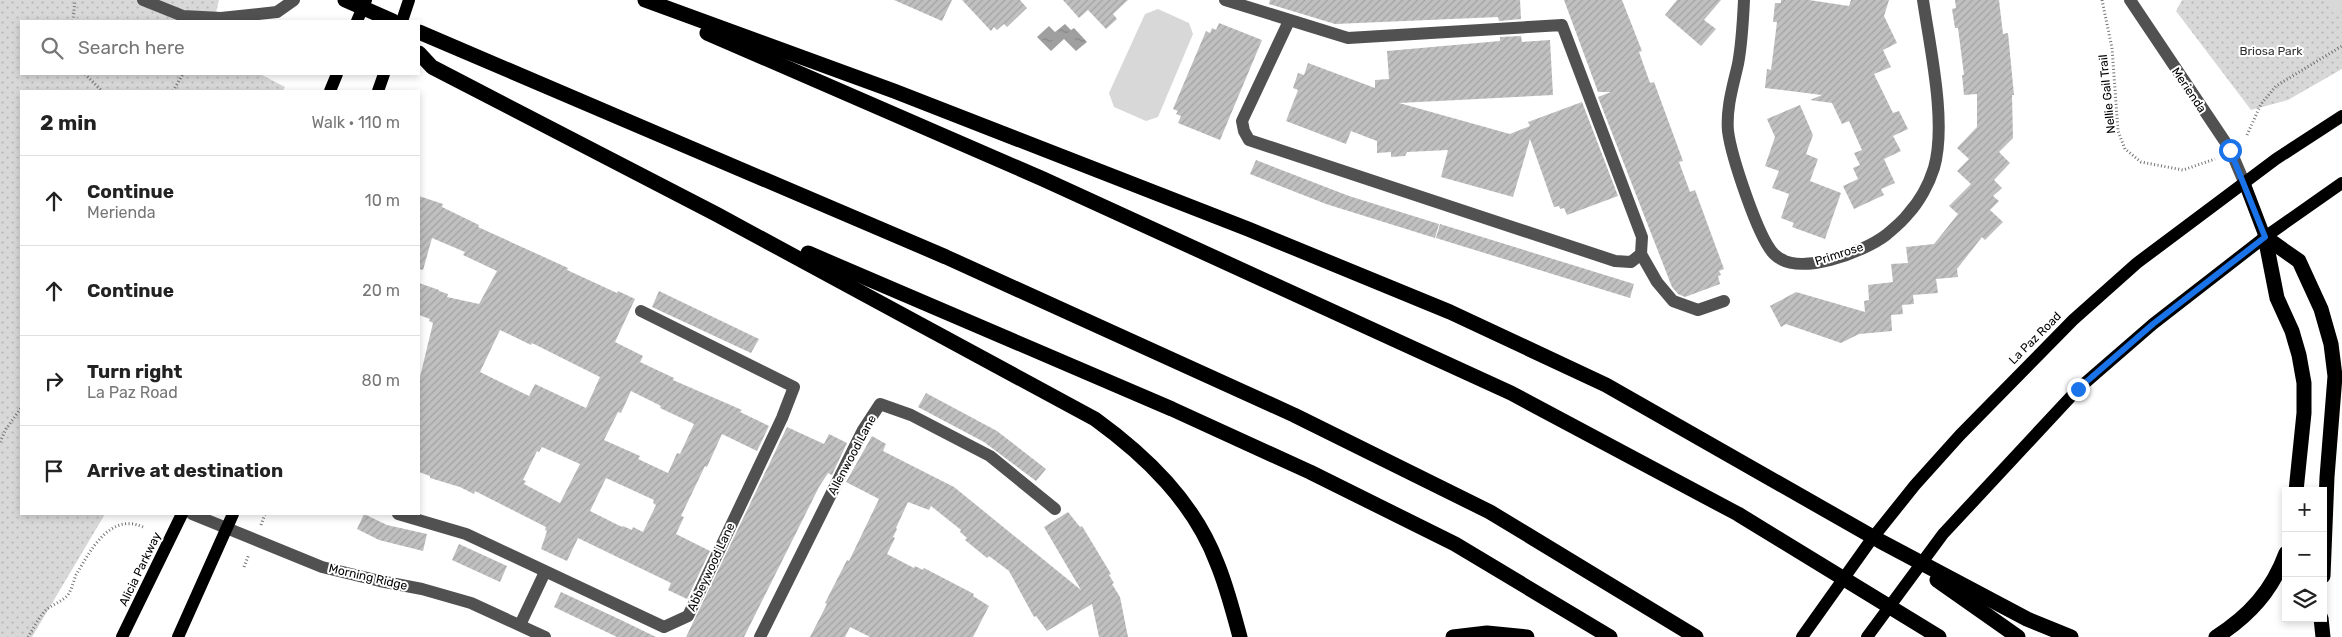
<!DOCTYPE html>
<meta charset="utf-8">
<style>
body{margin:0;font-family:Rubik,sans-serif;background:#f2f2f2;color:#222}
.controls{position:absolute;right:15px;bottom:15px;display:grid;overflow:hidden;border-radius:0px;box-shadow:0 2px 8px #0003}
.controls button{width:45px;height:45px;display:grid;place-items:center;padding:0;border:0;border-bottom:1px solid #e0e0e0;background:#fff;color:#222;font:25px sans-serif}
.stop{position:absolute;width:15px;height:15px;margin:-11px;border:4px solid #1a73e8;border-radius:50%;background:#fff}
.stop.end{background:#1a73e8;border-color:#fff;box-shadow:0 1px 5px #0008}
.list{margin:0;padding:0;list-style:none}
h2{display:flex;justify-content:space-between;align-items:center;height:65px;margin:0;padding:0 20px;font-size:21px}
h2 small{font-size:16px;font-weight:400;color:#767676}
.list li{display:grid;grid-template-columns:32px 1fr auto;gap:15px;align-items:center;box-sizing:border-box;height:90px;padding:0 20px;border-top:1px solid #e0e0e0}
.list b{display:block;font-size:19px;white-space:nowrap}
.list p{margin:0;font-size:16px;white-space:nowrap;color:#767676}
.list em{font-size:16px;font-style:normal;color:#767676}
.icon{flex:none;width:28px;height:28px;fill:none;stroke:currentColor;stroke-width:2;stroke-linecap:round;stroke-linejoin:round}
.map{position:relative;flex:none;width:2342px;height:637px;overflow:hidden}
.search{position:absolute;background:#fff;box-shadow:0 2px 8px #0003;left:20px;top:20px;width:400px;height:55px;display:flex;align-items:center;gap:12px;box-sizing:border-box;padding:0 18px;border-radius:0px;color:#767676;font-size:19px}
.panel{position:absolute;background:#fff;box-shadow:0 2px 8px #0003;left:20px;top:90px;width:400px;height:425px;border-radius:0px}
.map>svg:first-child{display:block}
.grass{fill:url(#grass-dots)}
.pitch{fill:#d8d8d8}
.water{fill:url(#water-ripples)}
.building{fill:url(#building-hatch);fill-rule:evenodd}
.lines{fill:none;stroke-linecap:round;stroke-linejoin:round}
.path{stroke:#737373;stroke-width:3;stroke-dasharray:1 2.5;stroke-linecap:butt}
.minor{stroke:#515151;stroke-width:12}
.major{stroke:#000;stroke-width:12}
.highway{stroke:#000;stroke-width:15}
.route{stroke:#1a73e8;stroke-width:6}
.labels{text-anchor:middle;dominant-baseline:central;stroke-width:4;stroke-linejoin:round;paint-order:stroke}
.park-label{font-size:12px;fill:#2f2f2f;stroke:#fff}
.street-label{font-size:12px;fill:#000;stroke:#fff}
</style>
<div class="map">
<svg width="2342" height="637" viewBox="0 0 2342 637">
<defs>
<pattern id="grass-dots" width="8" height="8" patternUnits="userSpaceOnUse" patternTransform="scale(1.25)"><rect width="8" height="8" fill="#d8d8d8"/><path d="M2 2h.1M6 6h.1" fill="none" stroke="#b8b8b8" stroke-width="1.8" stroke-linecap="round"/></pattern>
<pattern id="water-ripples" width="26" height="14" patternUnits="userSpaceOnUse" patternTransform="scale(1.25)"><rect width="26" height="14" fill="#9f9f9f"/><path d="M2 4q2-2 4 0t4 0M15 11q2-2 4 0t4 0" fill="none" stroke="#878787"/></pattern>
<pattern id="building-hatch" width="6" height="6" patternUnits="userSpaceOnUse" patternTransform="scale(1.25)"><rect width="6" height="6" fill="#c0c0c0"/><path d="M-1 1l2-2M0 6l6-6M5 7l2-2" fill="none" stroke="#a3a3a3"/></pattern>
</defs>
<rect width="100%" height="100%" fill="#fff"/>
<g class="grass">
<path d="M0,0h219l-5,21h-193v53h239l25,13 -2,4h-262v423h84l-73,123h-32z"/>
<path d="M2182,0h160v69l-54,31 -37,10 -75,-99z"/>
</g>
<g class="pitch">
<path d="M2324,0h18v6l-9,7z"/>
<path d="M1158,9l31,14 4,11 -35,83 -12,4 -32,-14 -5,-14 36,-79z"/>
</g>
<path class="water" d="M1065,24l6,6 3,-2 13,14 -11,9 -12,-12 -13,12 -14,-14 12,-11 6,6z"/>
<g class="building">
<path d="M894,0h58l-10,21z"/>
<path d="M962,0h58l7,8 -20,19 -3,-3 -7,6 -3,-3 -3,4z"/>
<path d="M1063,0h65l-15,14 4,5 -11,10 -18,-19 -9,8z"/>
<path d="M1270,0h250l1,19 -22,2 -1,-4 -163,7 -66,-20z"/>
<path d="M1564,0h58l20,51 -3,1 11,31 4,-1 29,79 -4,1 11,30 5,-2 29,79 -5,2 2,4 -3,1 2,8 -35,13 -7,-3 -6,-7 -74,-190 13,-5h-13z"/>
<path d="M1677,0h44l-17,20 12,9 -15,17 -36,-31z"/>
<path d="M1781,0h28l40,6 2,-6h38l-5,16 13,27 -14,7 8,17 -17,7 19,39 6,-2 9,18 -15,7 8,15 -17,8 11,24 -14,6 3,6 -30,14 -11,-23 15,-7 -5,-11 7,-3 -6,-12 8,-3 -13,-29 -7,3 -10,-21 -22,-3 12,-5 -57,-7 2,-19 4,1 6,-48h-4l2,-19h6z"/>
<path d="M1955,0h44l4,34 5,-1 6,62h-2l1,43 -14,14 11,11 -16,17 8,8 -9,8 6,5 -9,9 13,12 -18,18 -3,-3 -25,32 1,8 -22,2 2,14 -25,2 1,9 -12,1 1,9 -12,1 1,16 -33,3 -18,9 -55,-19 -5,3 -11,-21 26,-14 69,20 -1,-11 5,-1 -1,-15 25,-3 -2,-18 17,-1 -2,-16 28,-3 24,-30 -9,-8 22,-22 -14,-13 12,-12 -12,-11 20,-21v-33l-13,1 -2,-20h2l-6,-47h-3l-3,-19 4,-1z"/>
<path d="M1219,23l43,17 -42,100 -42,-17 3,-7 -5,-2 2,-3 -5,-2 33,-78 4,2 2,-5 4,2z"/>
<path d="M1521,36l1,6 28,-2 3,55 -154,8 111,31 20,-8 -2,-4 54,-20 36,94 -51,19 -3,-7 -4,1 -1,-3 -5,1 -24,-68 -17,58 -72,-20 7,-27 -41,2 -2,4 -14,1v-5l-14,1v-12l-26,-10 -5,13 -60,-23 12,-31 -5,-2 5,-15 6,2 4,-12 67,25v-8l14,-1 -2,-28 113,-10v-4z"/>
<path d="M1800,105l13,30 -7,19 12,5 -8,22 31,12 -16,46 -33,-12 2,-4 -13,-5 8,-24 -17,-6 7,-17 -14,-5 10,-29 -8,-18z"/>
<path d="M1256,160l93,36 90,28 -4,14 -109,-34 -76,-30z"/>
<path d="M419,196l24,8 -1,3 37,18 -1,2 90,41 -1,2 50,23 1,-2 17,8 -20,43 28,14 -3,6 34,16 -1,2 69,30 -2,2 29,14 -12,25 -35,-17 -15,33 -2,-1 -24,50 3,1 -8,17 34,17 -23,48 -19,-9 3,-7 -93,-45 -11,23 -26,-12 6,-18 -2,-1 1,-3 -71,-36 -1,3 -14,-7 -30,-9v-2l-11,-4v-91l14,-58 -4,-2 1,-2 -11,-4v-32l20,7v1l9,3 -1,3 32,7 18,-33 -34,-16 2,-3 -33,-14 -9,32 -4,-1zM500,330l31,15 1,-2 68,34 -14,31 -51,-24 -6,12 -49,-24zM631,391l30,15 -1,2 34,16 -14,30 -3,-1 -9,20 -30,-14 2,-3 -36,-16 14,-28 3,1zM542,447l38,17 -20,39 -36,-19 2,-3 -3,-1 14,-29 2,1zM606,478l48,22 -1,3 3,2 -13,27 -10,-5 -1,3 -9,-4 -1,1 -32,-16z"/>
<path d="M1440,224l194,60 -4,14 -194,-60z"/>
<path d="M659,291l100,48 -8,14 -99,-46z"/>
<path d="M926,393l71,38 49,38 -10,12 -52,-39 -66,-35z"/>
<path d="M787,427l37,17 5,-10 18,9 -15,32 -4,-2 -9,14 -75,150h-58z"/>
<path d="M872,436l14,8 -3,7 71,36 127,103 -37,-63 24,-15 12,15 2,-1 29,48 -2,1 5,8 -2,1 8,13 8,40h-29l-7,-33 -45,27 -11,-15 -2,1 -25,-46 -20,-15 -2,2 -22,-18 2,-2 -7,-6 1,-2 -30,-24 -2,4 -21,-8 -12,26 1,1 -4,8 2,1 -8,16 27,14 1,-2 8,4 1,-2 50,26 -1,2 16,10 -16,31h-103l-20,-10 -5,10h-35l17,-33 -2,-1 22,-43 2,1 30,-62 -33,-17z"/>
<path d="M364,514l23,11 40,9 -4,17 -44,-11 -22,-11z"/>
<path d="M459,544l48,22 -7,16 -48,-22z"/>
<path d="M561,592l60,28 35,17h-39l-63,-30z"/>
</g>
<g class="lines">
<g class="path">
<path d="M2102,0l10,48 6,83 7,18 16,13 42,8 32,-11"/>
<path d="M73,21l2,-21"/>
<path d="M85,74l17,17"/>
<path d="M173,91l10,-17"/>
<path d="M2247,135l14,-31 15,-18 66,-40"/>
<path d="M0,442l6,-13 15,-21"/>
<path d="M261,525l4,-11"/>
<path d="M244,567l5,-13"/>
<path d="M28,637c5,-8 10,-18 17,-26 6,-6 16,-9 22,-15 5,-6 6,-14 9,-21 14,-24 34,-63 67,-48"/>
</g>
<g class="minor">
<path d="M143,0l40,16 38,2 56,-6 17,-12"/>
<path d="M1225,0l123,38 214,-13 80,212 -1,17 -10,8 -16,-1 -366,-121 -5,-9 -2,-10 47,-100"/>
<path d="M1744,0c-1,21 -2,43 -6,64 -5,22 -12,44 -10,67 3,24 30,107 46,123 23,24 90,-2 112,-19 7,-6 16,-13 22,-21 11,-12 21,-30 26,-46 13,-45 -4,-120 -11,-168"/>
<path d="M2130,0l100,149 14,33"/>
<path d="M1641,254l16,28 16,19 25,9 26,-9"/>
<path d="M192,514l130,53 58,14 42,8 49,14 74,34"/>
<path d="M398,514l68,20 198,93 24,-11 94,-198 12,-31 -153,-76"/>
<path d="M520,625l25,-53"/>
<path d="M760,637l103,-207 17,-26 31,11 79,41 65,53"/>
</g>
<g class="major">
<path d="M357,21l9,-21"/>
<path d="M402,21l7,-21"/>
<path d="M330,91l7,-17"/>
<path d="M378,91l6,-17"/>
<path d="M2244,182l21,55"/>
<path d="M122,637l60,-123"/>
<path d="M178,637l55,-123"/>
<path d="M1802,637l69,-97 44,-55 45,-50 113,-115 64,-57 139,-104 66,-43"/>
<path d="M1867,637l76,-103 135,-145 75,-65 112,-87 77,-54"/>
</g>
<g class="highway">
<path d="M345,0l48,21"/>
<path d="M645,0l249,91 354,138 202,83 156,73 274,156 147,78 44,18"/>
<path d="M419,32l527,225 348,158 196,97 206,125"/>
<path d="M707,33l336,146 468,214 227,121 201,123"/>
<path d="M419,53l13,14 284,147 379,205c51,37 99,83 122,144 10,24 16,49 23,74"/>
<path d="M2265,237l34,24 22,48 10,35 4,32 -8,101 -4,99"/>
<path d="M2265,237l12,61 15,33 7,24 5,28v30l-8,78"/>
<path d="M808,253l364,156 138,63 145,72 155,93"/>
<path d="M1937,580l81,57"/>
<path d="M2321,618l2,19"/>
<path d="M1453,637l34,-4 40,4"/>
<path d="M2216,637c33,-21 56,-46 70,-84"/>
</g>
</g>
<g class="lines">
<path class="route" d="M2078,389l75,-65 112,-87 -35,-87"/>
</g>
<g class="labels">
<g class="park-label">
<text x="2271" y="51">Briosa Park</text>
</g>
<g class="street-label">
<text transform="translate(2189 90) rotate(56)">Merienda</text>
<text transform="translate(2107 94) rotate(-96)">Nellie Gail Trail</text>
<text transform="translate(1839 254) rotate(-18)">Primrose</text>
<text transform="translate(2035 338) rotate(-45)">La Paz Road</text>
<text transform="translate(852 455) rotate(-62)">Allenwood Lane</text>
<text transform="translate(711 567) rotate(-65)">Abbeywood Lane</text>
<text transform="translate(140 569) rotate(-64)">Alicia Parkway</text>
<text transform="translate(368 577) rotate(13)">Morning Ridge</text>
</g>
</g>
</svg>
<div class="controls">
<button>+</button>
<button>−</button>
<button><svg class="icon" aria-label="layers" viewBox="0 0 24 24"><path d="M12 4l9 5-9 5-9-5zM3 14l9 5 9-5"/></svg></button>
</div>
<div class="stop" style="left:2230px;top:150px"></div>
<div class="stop end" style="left:2078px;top:389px"></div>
<div class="search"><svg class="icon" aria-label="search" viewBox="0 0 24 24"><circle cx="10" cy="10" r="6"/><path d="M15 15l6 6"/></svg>Search here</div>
<section class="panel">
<h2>2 min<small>Walk · 110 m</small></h2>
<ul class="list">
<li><svg class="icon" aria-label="ahead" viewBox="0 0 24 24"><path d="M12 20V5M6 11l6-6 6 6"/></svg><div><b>Continue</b><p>Merienda</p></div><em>10 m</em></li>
<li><svg class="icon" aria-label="ahead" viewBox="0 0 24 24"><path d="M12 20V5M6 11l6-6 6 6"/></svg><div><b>Continue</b></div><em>20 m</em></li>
<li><svg class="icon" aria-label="right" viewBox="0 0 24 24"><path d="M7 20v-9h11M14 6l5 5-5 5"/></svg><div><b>Turn right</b><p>La Paz Road</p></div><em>80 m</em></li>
<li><svg class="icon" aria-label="arrive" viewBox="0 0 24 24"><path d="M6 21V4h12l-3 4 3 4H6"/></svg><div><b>Arrive at destination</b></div></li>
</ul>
</section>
</div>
